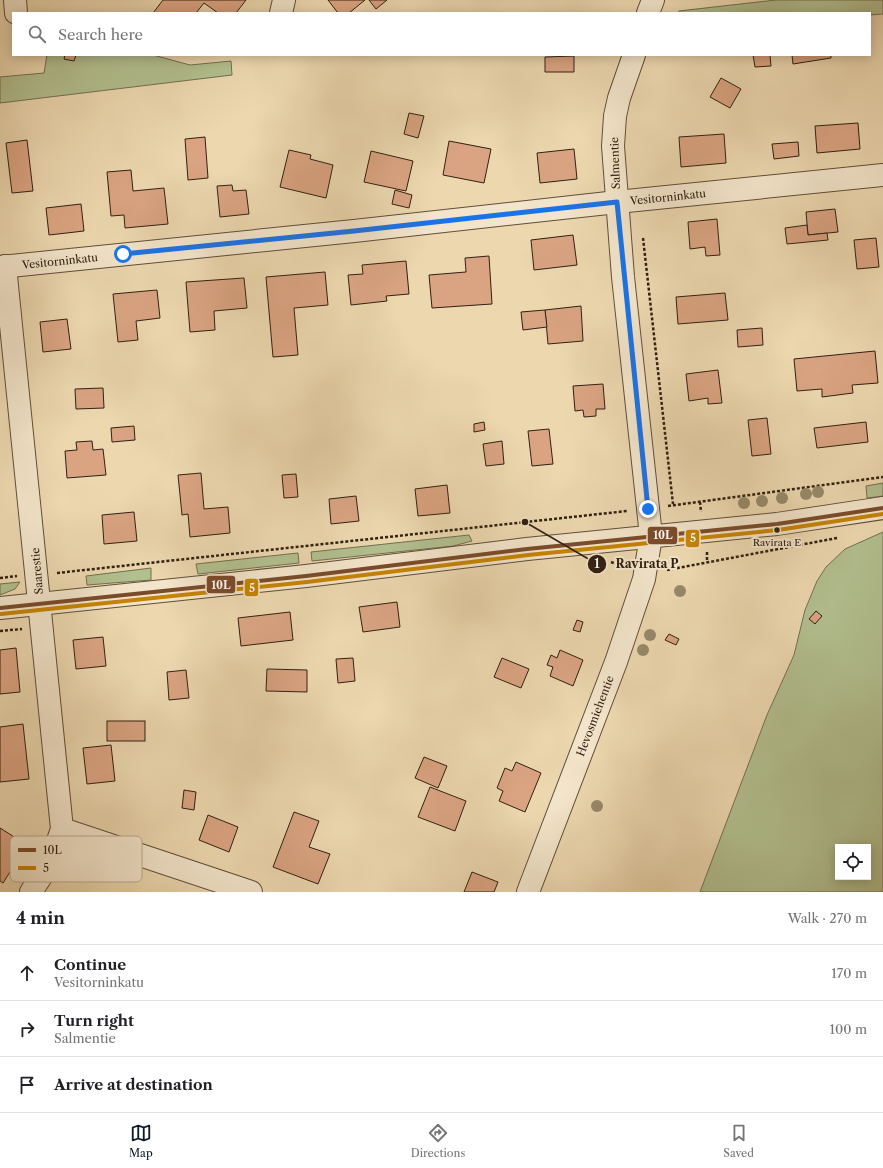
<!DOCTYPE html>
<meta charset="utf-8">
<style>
body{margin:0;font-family:"Libre Caslon Text",serif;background:#f6f6f6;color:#202124}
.controls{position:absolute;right:12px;bottom:12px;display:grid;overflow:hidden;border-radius:0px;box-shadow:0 2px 10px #0003}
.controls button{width:36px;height:36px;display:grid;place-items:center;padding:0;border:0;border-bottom:1px solid #e0e0e0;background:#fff;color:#202124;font:20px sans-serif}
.stop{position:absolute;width:12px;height:12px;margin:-9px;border:3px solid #1a73e8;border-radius:50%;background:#fff}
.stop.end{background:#1a73e8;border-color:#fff;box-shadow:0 1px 4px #0008}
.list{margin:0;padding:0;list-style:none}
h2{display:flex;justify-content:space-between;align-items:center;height:52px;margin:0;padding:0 16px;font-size:17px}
h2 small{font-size:13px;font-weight:400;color:#757577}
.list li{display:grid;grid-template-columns:26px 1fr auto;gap:12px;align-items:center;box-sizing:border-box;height:56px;padding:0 16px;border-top:1px solid #e0e0e0}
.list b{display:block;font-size:15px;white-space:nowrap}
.list p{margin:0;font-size:13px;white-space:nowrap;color:#757577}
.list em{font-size:13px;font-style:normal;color:#757577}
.icon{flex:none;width:22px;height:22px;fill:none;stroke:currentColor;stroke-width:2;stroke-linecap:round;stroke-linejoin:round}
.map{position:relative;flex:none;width:883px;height:892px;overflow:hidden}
.search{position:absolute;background:#fff;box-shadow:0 2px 10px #0003;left:12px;right:12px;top:12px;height:44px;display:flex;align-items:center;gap:10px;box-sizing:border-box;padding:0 14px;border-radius:0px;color:#757577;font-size:15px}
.sheet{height:220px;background:#fff}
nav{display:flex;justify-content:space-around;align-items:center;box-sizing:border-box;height:56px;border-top:1px solid #e0e0e0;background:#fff;font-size:11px;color:#757577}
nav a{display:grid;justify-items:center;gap:2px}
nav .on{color:#111827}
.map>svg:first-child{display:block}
.green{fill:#b2bf8f;stroke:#727050;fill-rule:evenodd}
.building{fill:#daa482;stroke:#312012}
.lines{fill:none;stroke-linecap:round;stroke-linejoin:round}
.minor-casing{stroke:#604e39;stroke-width:24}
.tertiary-casing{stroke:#604e39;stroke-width:24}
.path{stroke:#312012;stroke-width:2.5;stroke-dasharray:3 2;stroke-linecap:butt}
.minor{stroke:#f3e5cb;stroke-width:22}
.tertiary{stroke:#f3e5cb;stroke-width:22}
.bus-1-casing{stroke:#f3e5cb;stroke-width:7}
.bus-2-casing{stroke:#f3e5cb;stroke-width:7}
.bus-1{stroke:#7a4b2a;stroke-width:4}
.bus-2{stroke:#c68404;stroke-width:4}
.tree{fill:#97886a}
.route{stroke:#1a73e8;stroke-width:5}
.bus-dot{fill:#312012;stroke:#f3e5cb;stroke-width:1.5}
.labels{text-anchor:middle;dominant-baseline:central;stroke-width:4;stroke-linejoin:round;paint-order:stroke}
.bus-label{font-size:10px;fill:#312012;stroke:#f3e5cb}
.street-label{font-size:11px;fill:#312012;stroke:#f3e5cb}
.key{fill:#f3e5cb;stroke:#b9aa94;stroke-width:1}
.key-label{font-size:11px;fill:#312012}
.leader{fill:none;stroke:#312012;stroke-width:1.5}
.callout-dot{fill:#312012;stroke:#f3e5cb;stroke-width:1.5}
.mark-label{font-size:12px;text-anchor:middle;font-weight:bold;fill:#fff}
.callout-label{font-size:12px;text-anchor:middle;font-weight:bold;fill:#312012;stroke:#f3e5cb;stroke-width:4;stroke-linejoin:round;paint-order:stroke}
.line-badge{stroke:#f3e5cb;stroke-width:1.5}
.badge-label{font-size:11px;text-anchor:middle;font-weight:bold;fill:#fff}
</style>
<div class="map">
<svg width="883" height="892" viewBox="0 0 883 892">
<rect width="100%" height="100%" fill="#ecd7af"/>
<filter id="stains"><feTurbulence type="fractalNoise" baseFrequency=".005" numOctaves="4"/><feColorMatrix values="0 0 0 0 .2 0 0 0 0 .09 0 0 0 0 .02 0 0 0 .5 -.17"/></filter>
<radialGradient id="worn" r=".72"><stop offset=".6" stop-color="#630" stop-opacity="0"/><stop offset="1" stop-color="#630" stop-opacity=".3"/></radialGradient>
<g class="green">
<path d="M776,0h107v14l-13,1v-2h-192l1,-2z"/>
<path d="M47,55h106l37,10 41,-4 1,14 -232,28v-26l44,-4z"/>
<path d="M883,483v13l-16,2 -1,-12z"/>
<path d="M883,532v360h-183l67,-177 27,-60 11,-45 12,-29 9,-14 19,-18zM838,847h30v30h-30z"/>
<path d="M469,535l3,6 -19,5 -141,15 -1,-9z"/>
<path d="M298,553l1,10 -101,11 -2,-10z"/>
<path d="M151,568v12l-64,5 -1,-9z"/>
<path d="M20,582l-5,7 -15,6v-11z"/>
</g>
<g class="building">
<path d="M163,0h83l-10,13h-18l-14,-10 -8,10h-43z"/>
<path d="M328,0h37l-16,13h-11z"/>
<path d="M369,0h18l-11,9z"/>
<path d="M65,55h11l-2,6 -10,-2z"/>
<path d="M753,55h17l1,11 -16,1z"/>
<path d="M792,55h39v3l-38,6z"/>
<path d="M574,56v16h-29v-15z"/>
<path d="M721,78l20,11 -11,19 -20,-11z"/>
<path d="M409,113l15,3 -6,22 -14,-4z"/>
<path d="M858,123l2,26 -43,4 -2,-27z"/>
<path d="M724,134l2,29 -45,4 -2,-30z"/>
<path d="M205,137l3,41 -20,2 -3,-41z"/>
<path d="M27,140l6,51 -21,2 -6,-50z"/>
<path d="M449,141l42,8 -7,34 -41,-8z"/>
<path d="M798,142l1,14 -25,3 -2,-15z"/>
<path d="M574,149l3,30 -37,4 -3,-30z"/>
<path d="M289,150l22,5 -1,4 23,6 -7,33 -46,-11z"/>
<path d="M371,151l42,10 -7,30 -42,-9z"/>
<path d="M131,170l2,21 31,-3 4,36 -43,4 -1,-13 -13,1 -4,-44z"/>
<path d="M232,185l1,6 13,-1 3,24 -29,3 -3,-31z"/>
<path d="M395,190l17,5 -3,13 -17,-4z"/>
<path d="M81,204l3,27 -35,4 -3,-27z"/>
<path d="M835,209l3,23 -30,3 -2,-23z"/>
<path d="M717,219l3,36 -14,1 -1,-9 -15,2 -2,-27z"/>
<path d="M807,225l1,10 19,-2 1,7 -41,4 -2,-16z"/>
<path d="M573,235l4,30 -43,5 -3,-30z"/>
<path d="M876,238l3,29 -22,2 -3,-29z"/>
<path d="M489,256l3,48 -60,4 -3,-33 37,-3 -1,-14z"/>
<path d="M406,261l3,33 -23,2 1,5 -36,4 -3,-30 15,-1 -1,-9z"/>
<path d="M325,272l3,33 -34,3 4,47 -25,2 -7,-80z"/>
<path d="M244,278l3,30 -33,3 1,19 -25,2 -4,-50z"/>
<path d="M157,290l3,28 -24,3 2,19 -20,2 -5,-48z"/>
<path d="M725,293l3,27 -50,4 -2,-27z"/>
<path d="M581,306l2,35 -35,3 -3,-34z"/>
<path d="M545,310l2,17 -24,3 -2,-18z"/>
<path d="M67,319l4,30 -28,3 -3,-30z"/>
<path d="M762,328l1,17 -25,2 -1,-17z"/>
<path d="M875,351l3,32 -26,2 1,8 -31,4v-8l-25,2 -3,-32z"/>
<path d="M718,370l4,33 -14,1v-6l-19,3 -3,-27z"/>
<path d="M603,384l2,25h-9v7l-12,1 -1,-7 -8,1 -2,-25z"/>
<path d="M103,388l1,20 -28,1 -1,-20z"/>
<path d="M767,418l4,36 -19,2 -4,-36z"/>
<path d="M484,422l1,8 -11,2v-8z"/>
<path d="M866,422l2,20 -51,6 -3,-20z"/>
<path d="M134,426l1,14 -23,2 -1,-14z"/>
<path d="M549,429l4,35 -21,2 -4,-35z"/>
<path d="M92,441l1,9 10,-1 3,26 -39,3 -2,-27 12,-1 -1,-8z"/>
<path d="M502,441l2,23 -18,2 -3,-22z"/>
<path d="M201,473l3,36 24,-2 2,26 -40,4 -2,-23 -6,1 -4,-40z"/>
<path d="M296,474l2,23 -14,1 -2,-23z"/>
<path d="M447,485l3,28 -32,3 -3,-27z"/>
<path d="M356,496l3,25 -28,3 -2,-25z"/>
<path d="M134,512l3,29 -33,3 -2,-29z"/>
<path d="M397,602l3,25 -37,5 -4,-25z"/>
<path d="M816,611l6,5 -7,8 -6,-5z"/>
<path d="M290,612l3,28 -52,6 -3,-28z"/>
<path d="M577,620l6,2 -3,10 -7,-2z"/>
<path d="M669,634l10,5 -3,6 -11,-5z"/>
<path d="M103,637l3,29 -30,3 -3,-29z"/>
<path d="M16,648l4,44 -20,2v-44z"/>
<path d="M560,650l23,10 -10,26 -23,-10 3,-9 -6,-2 4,-10 6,3z"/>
<path d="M353,658l2,23 -17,2 -2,-24z"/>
<path d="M502,658l27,11 -8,19 -27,-11z"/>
<path d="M267,669l40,1v22l-41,-1z"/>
<path d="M186,670l3,28 -20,2 -2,-28z"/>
<rect x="107" y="721" width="38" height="20"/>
<path d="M23,724l6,55 -29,3v-55z"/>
<path d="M111,745l4,36 -28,3 -4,-36z"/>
<path d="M424,757l23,9 -9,22 -23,-10z"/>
<path d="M516,762l25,11 -16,39 -26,-11 4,-10 -6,-3 8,-20 7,3z"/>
<path d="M430,787l36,14 -11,30 -37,-14z"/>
<path d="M184,790l12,2 -2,18 -12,-2z"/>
<path d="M294,812l25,9 -10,26 21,7 -12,30 -45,-17z"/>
<path d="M208,815l30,12 -9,25 -30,-12z"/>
<path d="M0,828l27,17 -24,38 -3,-2z"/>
<path d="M472,872l26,10 -4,10h-30z"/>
</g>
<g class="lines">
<defs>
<g id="minor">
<path d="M15,0l1,13"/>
<path d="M281,13l3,-13"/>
<path d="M648,13l5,-13"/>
<path d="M5,266l57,563 -11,32 -20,31"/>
<path d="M0,267l354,-36 263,-29 266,-27"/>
<path d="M62,829l189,63"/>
<path d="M528,892l88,-230 28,-83 7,-43 -28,-259 -10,-131 2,-30 4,-18 15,-43"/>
</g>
<path id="tertiary" d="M0,608l306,-32 221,-27 250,-25 106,-16"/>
</defs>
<use href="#minor" class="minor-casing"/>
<use href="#tertiary" class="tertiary-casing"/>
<g class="path">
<path d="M643,238l30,266"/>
<path d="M700,502l1,10"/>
<path d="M668,506l215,-29"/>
<path d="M707,552v9"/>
<path d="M611,562l14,6"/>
<path d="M667,570l170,-32"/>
<path d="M57,573l570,-62"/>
<path d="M0,578l17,-2"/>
<path d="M0,631l22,-2"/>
</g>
<use href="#minor" class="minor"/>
<use href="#tertiary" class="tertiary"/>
<defs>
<path id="bus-1" d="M0,608l306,-32 221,-27 250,-25 106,-16"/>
<path id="bus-2" d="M1,614l306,-32 221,-27 250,-25 105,-16"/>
</defs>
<use href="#bus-1" class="bus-1-casing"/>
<use href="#bus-2" class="bus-2-casing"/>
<use href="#bus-1" class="bus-1"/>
<use href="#bus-2" class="bus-2"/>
</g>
<g class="tree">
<circle cx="818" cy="492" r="6"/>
<circle cx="806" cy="494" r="6"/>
<circle cx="782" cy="498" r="6"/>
<circle cx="762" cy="501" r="6"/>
<circle cx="744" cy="503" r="6"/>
<circle cx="680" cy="591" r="6"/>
<circle cx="650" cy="635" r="6"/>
<circle cx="643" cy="650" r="6"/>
<circle cx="597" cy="806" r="6"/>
</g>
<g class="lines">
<path class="route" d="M123,254l231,-23 263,-29 31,307"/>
</g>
<circle class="bus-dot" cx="777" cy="530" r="3.5"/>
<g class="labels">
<g class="bus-label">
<text x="777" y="542">Ravirata E</text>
</g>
<g class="street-label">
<text transform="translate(615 163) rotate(-92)">Salmentie</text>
<text transform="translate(668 197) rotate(-6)">Vesitorninkatu</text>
<text transform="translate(60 261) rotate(-6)">Vesitorninkatu</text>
<text transform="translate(37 571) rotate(-95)">Saarestie</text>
<text transform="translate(595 716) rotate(-69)">Hevosmiehentie</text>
</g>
</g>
<rect x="10" y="836" width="132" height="46" rx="6" class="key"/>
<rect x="18" y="848" width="18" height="4" fill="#7a4b2a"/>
<rect x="18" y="866" width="18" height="4" fill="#c68404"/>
<g class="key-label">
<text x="43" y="854">10L</text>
<text x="43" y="872">5</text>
</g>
<path class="leader" d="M525 522L597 564"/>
<g class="callout-dot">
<circle cx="525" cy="522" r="4"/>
<circle cx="597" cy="564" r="10"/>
</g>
<g class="mark-label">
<text x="597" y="568">1</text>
</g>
<g class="callout-label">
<text x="647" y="568">Ravirata P</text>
</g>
<g class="line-badge">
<rect x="647" y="526" width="31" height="19" rx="4" fill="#7a4b2a"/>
<rect x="685" y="529" width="15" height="19" rx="4" fill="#c68404"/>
<rect x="206" y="575" width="30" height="19" rx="4" fill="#7a4b2a"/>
<rect x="244" y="578" width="15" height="19" rx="4" fill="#c68404"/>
</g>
<g class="badge-label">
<text x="663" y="539">10L</text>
<text x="693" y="542">5</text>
<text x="221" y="589">10L</text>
<text x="252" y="592">5</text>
</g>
<rect width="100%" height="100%" filter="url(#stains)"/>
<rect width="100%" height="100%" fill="url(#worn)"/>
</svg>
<div class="controls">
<button><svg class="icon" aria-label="locate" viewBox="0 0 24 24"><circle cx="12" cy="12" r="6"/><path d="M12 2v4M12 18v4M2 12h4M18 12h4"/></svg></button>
</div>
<div class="stop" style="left:123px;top:254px"></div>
<div class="stop end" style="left:648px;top:509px"></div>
<div class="search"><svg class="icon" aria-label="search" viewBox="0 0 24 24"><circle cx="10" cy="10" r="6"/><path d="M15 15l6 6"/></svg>Search here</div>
</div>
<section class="sheet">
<h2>4 min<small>Walk · 270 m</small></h2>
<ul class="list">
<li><svg class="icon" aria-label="ahead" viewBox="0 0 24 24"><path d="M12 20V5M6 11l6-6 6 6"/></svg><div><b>Continue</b><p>Vesitorninkatu</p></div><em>170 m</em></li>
<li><svg class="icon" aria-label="right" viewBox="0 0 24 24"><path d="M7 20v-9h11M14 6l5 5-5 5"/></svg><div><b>Turn right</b><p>Salmentie</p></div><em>100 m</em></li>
<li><svg class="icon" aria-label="arrive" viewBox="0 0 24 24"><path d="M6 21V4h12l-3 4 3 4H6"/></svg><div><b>Arrive at destination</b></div></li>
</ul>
</section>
<nav>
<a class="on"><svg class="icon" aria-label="map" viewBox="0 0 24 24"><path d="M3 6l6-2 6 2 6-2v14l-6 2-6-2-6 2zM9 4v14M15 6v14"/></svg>Map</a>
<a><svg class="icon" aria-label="directions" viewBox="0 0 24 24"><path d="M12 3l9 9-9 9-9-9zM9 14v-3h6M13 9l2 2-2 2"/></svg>Directions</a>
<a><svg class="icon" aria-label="saved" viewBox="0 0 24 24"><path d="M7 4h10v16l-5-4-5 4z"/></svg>Saved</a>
</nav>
